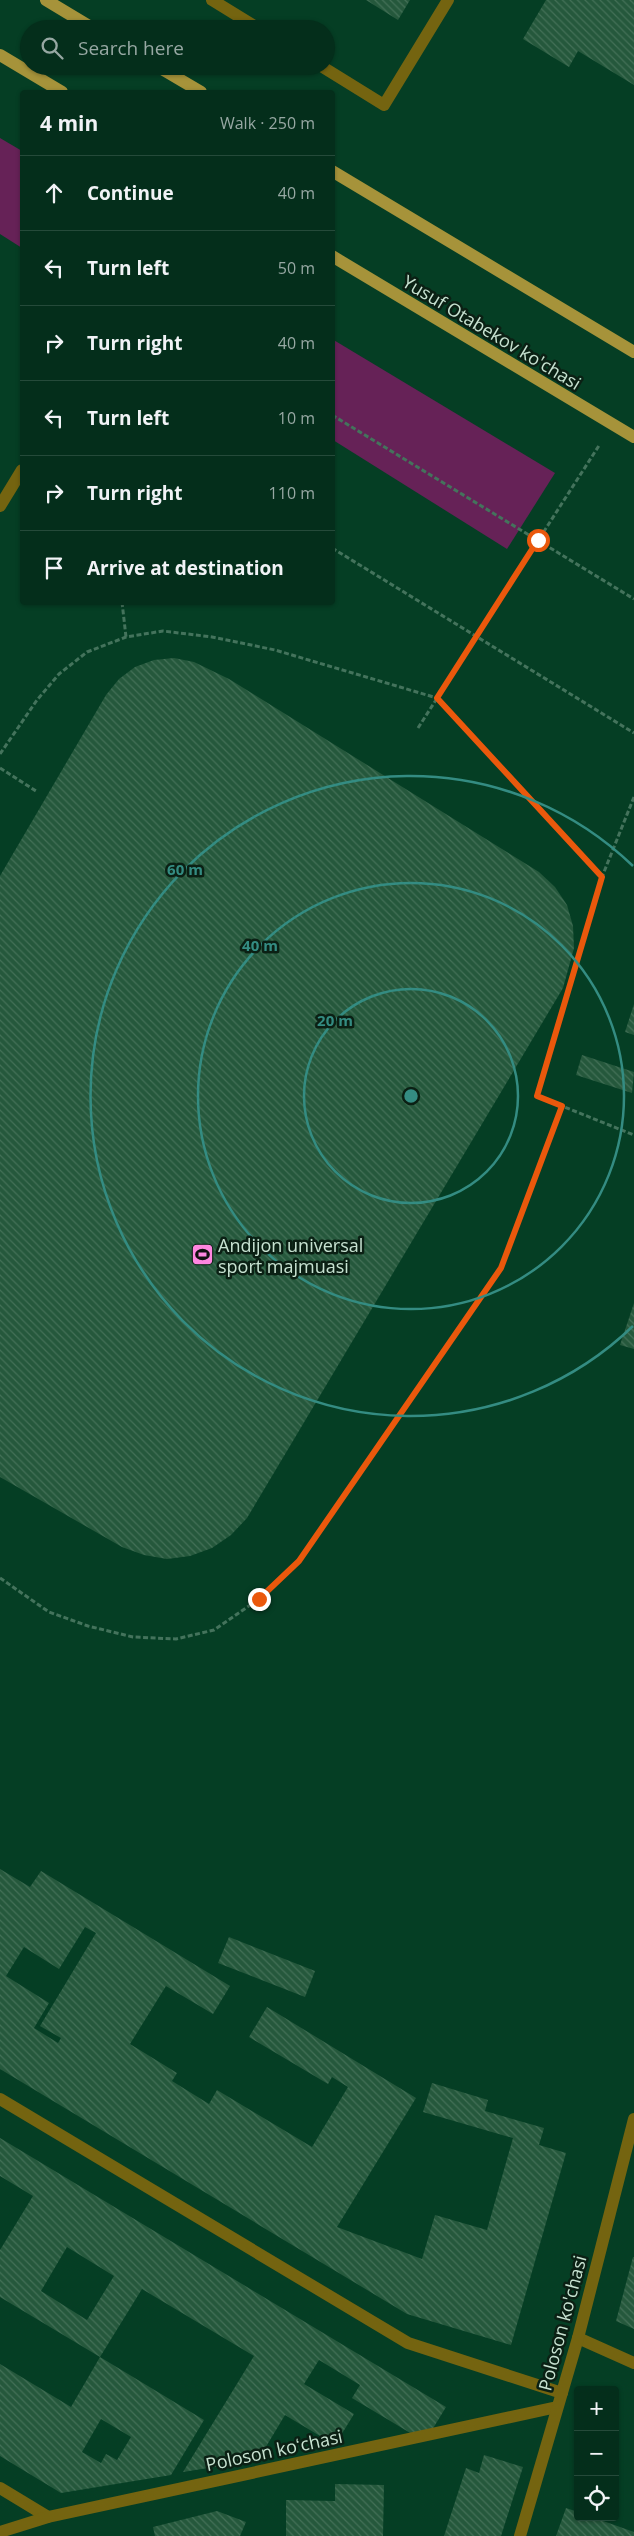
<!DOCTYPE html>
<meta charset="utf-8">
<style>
body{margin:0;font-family:"Open Sans",sans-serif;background:#0d3624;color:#f1f3f6}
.controls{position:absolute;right:15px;bottom:15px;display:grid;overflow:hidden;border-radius:5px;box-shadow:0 1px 4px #0004}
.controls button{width:45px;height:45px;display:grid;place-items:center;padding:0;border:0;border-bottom:1px solid #254a3a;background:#042e1b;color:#f1f3f6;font:25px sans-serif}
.stop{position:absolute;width:15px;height:15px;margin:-11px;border:4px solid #ea580c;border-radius:50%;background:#fff}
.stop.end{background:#ea580c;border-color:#fff;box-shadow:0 1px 5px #0008}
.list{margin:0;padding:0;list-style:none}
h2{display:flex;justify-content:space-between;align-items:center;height:65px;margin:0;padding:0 20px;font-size:21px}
h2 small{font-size:16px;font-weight:400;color:#97a8a3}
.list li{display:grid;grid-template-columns:32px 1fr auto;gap:15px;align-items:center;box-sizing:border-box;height:75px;padding:0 20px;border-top:1px solid #254a3a}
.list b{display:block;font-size:19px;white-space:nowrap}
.list em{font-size:16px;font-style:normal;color:#97a8a3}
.icon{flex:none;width:28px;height:28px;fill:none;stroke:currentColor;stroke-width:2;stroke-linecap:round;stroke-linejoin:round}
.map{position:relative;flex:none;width:634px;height:2536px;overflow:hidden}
.search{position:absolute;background:#042e1b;box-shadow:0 1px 4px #0004;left:20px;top:20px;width:315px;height:55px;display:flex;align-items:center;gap:12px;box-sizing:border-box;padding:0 18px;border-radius:28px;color:#97a8a3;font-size:19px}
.panel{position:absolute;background:#042e1b;box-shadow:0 1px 4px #0004;left:20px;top:90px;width:315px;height:515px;border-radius:5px}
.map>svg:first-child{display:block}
.grass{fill:#662257}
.building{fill:url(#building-back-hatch);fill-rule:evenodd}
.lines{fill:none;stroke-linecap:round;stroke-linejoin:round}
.path{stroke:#44735c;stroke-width:3;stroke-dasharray:5 2.5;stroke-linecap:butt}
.service{stroke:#746410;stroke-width:12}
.minor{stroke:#746410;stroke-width:12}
.tertiary{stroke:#746410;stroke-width:12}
.primary{stroke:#a6933a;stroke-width:12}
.route{stroke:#ea580c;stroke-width:6}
.ring{fill:none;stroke:#348c82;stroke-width:2.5}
.labels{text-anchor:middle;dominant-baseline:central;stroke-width:5;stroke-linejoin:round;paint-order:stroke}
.street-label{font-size:18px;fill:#c7e2d1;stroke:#0b2014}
.poi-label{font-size:18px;fill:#c7e2d1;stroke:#0b2014;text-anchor:start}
.centre{fill:#348c82;stroke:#0b2014;stroke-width:2.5}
.ring-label{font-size:15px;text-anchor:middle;font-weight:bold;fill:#348c82;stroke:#0b2014;stroke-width:5;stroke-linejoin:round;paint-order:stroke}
</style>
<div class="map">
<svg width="634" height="2536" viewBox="0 0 634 2536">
<defs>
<pattern id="building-back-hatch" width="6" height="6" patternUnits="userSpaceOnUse" patternTransform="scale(1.25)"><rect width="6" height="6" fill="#25583c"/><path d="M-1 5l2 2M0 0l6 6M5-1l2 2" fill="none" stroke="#437057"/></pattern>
</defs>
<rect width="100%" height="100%" fill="#053e24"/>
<g class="grass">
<path d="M0,138l22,13v97l-22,-14z"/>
<path d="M332,339l223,134 -48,76 -174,-109z"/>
</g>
<g class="building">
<path d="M366,0h44l-12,20z"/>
<path d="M546,0h88v85l-56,-34 -9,16 -46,-28z"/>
<path d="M174,658l20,4 35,17 310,193 16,15 12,18 6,21 1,22 -11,40 -316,530 -16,17 -19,13 -22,8 -23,3 -23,-4 -22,-8 -122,-70v-601l106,-181 13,-16 16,-12 19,-7z"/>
<path d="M634,1004v31l-9,-3z"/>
<path d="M582,1055l52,17 -2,21 -56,-18z"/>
<path d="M634,1303v46l-14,-4z"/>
<path d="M0,1869l30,18 11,-16 189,115 -17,28 -47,-28 -36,58 47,29 -5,8 37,23 8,-14 95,57 36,-60 -16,-10 -4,7 -79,-47 18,-30 149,91 -79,129 85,32 13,-44 52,15 26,-92 -90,-26 9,-29 56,17 -3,11 59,17 -5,17 27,8 -55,192 -104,-31 -407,-245zM85,1927l11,6 -56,93 21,12 -3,5 -24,-15 15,-25 -43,-27 18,-29 35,22z"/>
<path d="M229,1937l86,34 -10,26 -87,-34z"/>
<path d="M0,2138l446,269 -14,23 -20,4 -60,-36 8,-13 -41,-25 -15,24 50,30 -19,31 -50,-30 -27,45 -75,12 71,-116 -112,-67 -42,68 104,63 -33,55 -110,18 -61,-37v-92l71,43 29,-50 -100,-60v-47l33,-54 -33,-20zM67,2247l47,29 -27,44 -46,-29zM101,2419l30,18 -14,23 -11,-6 -5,9 -19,-11z"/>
<path d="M633,2257h1v72l-18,-8z"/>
<path d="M484,2455l39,12 -22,69h-57l22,-68 13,5z"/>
<path d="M335,2484l49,1 -1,51h-97v-36l49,1z"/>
<path d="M566,2508l12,4v5h14l42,15v4h-78z"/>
<path d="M217,2511l29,11 -6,14h-85l-2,-9z"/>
</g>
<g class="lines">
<g class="path">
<path d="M332,415l302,184"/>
<path d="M332,548l302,185"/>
<path d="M122,602l4,35"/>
<path d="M418,728l182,-284"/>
<path d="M0,754l37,-54 22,-26 28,-22 39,-15 37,-6 49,6 63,13 162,48 165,179"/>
<path d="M0,768l36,23"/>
<path d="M634,797l-32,80 -65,219 97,39"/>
<path d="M0,1578l49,34 39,14 45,11 43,2 38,-9 45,-31 40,-38 202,-292 61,-163"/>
</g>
<g class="service">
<path d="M212,0l47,29"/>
<path d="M321,66l63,39 64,-105"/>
<path d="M0,506l22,-36"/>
</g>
<g class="minor">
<path d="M0,2099l408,244 154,50"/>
<path d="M578,2338l56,25"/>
<path d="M0,2488l48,29"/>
<path d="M0,2532l48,-15 509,-110"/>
</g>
<path class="tertiary" d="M520,2536l58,-198 56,-219"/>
<g class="primary">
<path d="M46,0l48,29"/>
<path d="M0,55l62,37"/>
<path d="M157,66l44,26"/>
<path d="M332,171l302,181"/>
<path d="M332,256l302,181"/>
</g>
</g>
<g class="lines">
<path class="route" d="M259,1599l40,-38 202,-293 61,-162 -25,-10 65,-219 -165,-179 101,-158"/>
</g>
<g class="ring">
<circle cx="411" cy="1096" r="107"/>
<circle cx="411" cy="1096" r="213"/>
<path d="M633 1326A320 320 0 1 1 633 866"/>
</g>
<defs>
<symbol id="stadium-square" viewBox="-11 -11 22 22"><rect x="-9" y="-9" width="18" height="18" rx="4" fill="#fe86e0" stroke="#0b2014"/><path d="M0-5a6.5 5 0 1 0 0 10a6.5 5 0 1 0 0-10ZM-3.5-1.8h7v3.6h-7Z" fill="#111"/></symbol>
</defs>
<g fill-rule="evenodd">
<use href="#stadium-square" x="190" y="1242" width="25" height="25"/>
</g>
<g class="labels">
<g class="street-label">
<text transform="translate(492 332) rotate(31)">Yusuf Otabekov ko'chasi</text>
<text transform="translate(562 2323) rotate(-75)">Poloson ko'chasi</text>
<text transform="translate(274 2450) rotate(-12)">Poloson koʻchasi</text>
</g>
<g class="poi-label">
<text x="218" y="1245">Andijon universal<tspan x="218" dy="21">sport majmuasi</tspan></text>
</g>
</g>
<circle cx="411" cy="1096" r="8" class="centre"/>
<g class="ring-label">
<text x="185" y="875">60 m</text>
<text x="260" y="951">40 m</text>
<text x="335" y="1026">20 m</text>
</g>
</svg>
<div class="controls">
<button>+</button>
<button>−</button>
<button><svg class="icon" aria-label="locate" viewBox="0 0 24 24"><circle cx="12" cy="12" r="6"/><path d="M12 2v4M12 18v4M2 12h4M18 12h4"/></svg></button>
</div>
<div class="stop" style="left:538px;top:540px"></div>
<div class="stop end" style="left:259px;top:1599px"></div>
<div class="search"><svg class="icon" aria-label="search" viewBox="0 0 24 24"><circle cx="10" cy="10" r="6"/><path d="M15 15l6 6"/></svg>Search here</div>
<section class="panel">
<h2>4 min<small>Walk · 250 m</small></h2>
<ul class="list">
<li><svg class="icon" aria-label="ahead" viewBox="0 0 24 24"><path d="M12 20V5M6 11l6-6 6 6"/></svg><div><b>Continue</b></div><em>40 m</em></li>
<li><svg class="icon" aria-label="left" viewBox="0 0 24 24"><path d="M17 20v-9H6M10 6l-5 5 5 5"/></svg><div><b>Turn left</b></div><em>50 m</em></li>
<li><svg class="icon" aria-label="right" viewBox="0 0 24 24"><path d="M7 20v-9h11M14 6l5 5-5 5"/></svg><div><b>Turn right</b></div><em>40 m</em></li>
<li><svg class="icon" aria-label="left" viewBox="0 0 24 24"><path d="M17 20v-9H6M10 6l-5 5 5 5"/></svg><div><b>Turn left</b></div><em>10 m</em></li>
<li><svg class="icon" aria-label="right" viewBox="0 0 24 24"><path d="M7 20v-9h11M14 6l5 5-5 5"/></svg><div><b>Turn right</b></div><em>110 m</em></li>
<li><svg class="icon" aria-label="arrive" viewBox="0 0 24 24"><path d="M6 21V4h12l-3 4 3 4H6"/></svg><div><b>Arrive at destination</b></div></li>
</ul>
</section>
</div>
